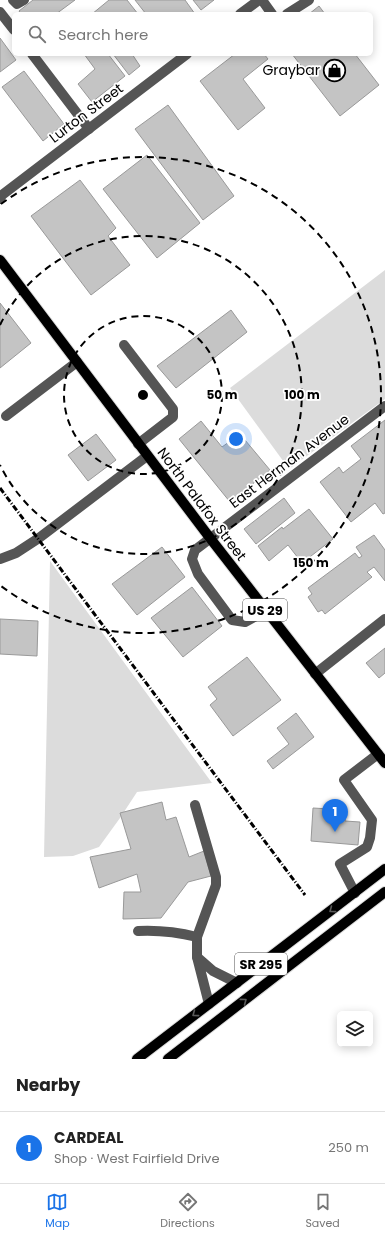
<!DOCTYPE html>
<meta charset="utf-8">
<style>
body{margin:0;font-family:Poppins,sans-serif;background:#f2f2f2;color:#222}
.controls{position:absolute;right:12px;bottom:12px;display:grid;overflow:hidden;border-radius:6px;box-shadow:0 2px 10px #0003}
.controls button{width:36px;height:36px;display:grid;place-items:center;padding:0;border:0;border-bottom:1px solid #e0e0e0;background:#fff;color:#222;font:20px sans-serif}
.you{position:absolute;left:236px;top:439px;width:14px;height:14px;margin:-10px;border:3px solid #fff;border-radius:50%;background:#1a73e8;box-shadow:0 0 0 6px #1a73e833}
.badge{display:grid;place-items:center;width:26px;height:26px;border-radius:50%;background:#1a73e8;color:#fff;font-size:13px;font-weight:700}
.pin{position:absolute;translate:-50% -33px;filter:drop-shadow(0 1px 2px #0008)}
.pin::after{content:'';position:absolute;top:21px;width:14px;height:12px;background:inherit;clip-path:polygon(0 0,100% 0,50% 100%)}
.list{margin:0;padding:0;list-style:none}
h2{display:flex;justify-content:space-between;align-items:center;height:52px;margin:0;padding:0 16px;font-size:17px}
h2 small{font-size:13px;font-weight:400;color:#767676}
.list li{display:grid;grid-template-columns:26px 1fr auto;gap:12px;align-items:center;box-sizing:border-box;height:72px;padding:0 16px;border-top:1px solid #e0e0e0}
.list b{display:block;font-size:15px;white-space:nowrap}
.list p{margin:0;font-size:13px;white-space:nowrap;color:#767676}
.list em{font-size:13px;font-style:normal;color:#767676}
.icon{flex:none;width:22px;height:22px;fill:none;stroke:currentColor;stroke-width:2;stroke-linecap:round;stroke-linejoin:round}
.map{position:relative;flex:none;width:385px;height:1059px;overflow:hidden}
.search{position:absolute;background:#fff;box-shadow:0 2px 10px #0003;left:12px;right:12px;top:12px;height:44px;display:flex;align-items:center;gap:10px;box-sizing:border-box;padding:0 14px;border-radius:6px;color:#767676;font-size:15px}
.sheet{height:124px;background:#fff}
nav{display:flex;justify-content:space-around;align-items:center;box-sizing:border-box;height:56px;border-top:1px solid #e0e0e0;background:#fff;font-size:11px;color:#767676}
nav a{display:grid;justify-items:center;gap:2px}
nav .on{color:#1a73e8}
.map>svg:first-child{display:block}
.green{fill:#dcdcdc}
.building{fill:#c4c4c4;stroke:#999}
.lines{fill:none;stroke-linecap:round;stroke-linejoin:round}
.major-casing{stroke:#dbdbdb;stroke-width:12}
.minor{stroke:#555;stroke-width:10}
.major{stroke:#000;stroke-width:10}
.rail{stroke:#000;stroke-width:3;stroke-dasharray:6 2 1 2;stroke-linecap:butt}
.oneway{stroke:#595959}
.ring{fill:none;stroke:#000;stroke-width:2;stroke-dasharray:7 5}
.labels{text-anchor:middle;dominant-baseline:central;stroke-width:3.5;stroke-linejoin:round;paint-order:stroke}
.shield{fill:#fff;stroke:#4c4c4c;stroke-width:1}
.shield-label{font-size:13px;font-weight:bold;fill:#000}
.poi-label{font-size:14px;fill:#000;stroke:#fff;text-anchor:end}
.street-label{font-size:14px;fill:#000;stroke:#fff}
.centre{fill:#000;stroke:#fff;stroke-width:2}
.ring-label{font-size:12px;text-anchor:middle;font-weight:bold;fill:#000;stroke:#fff;stroke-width:3.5;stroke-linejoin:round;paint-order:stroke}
</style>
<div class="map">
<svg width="385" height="1059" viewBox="0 0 385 1059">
<rect width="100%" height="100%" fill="#fff"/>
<g class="green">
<path d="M385,270v129l-96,70 -59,-81z"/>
<path d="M50,561l162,222 -75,9 -17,26 -21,29 -26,9 -29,1z"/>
</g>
<g class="building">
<path d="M33,0h42l-19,14h-35l-2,-3z"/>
<path d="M109,0h18l11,14h-46z"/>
<path d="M135,0h50l10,14h-49z"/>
<path d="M193,0h21l-13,10z"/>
<path d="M319,6l6,8h-16z"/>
<path d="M0,38l16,22 -16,12z"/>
<path d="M84,54h24l17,22 -33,26 -14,-18 17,-15z"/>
<path d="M113,54h19l8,12 -11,9z"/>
<path d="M235,54h29l4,5 -25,20 22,29 -27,22 -38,-49z"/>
<path d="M292,54h63l24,31 -39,31z"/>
<path d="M24,71l40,53 -21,17 -41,-54z"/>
<path d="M168,105l66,91 -31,24 -68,-91z"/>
<path d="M147,155l53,68 -43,35 -54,-69z"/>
<path d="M80,180l36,48 -8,8 22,29 -39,30 -60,-79z"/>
<path d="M0,303l31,40 -31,25z"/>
<path d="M231,310l16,22 -71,56 -19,-22z"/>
<path d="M385,420v93l-2,1 -8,-11 -24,19 -31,-40 19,-15 4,6 18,-14 -10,-13z"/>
<path d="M201,421l21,26 18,-13 30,36 -40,32 -51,-63z"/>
<path d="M96,434l20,26 -28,21 -20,-26z"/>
<path d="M284,498l11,15 -39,31 -12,-15z"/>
<path d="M309,509l24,30 -31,24 -14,-18 -19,16 -11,-15 24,-19 1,2z"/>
<path d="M374,535l11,15v31l-11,-14 -7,5 5,5 -47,37 -3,-4 -4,2 -10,-15 4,-3 -4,-6 47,-35 4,5 3,-2 -6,-9z"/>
<path d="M162,547l23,30 -48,38 -25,-31z"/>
<path d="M192,587l30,39 -39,31 -32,-39z"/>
<path d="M0,619l38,2 -1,35 -37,-2z"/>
<path d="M385,648v25l-6,5 -13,-15z"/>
<path d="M247,657l34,43 -48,36 -23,-31 7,-6 -9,-12z"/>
<path d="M296,713l18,24 -41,32 -6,-8 22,-17 -12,-16z"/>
<path d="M162,802l4,18 10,-3 13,40 15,-6 7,25 -23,6 -27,36 -38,1 1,-27h17l-4,-18 -38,14 -9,-31 41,-8 -11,-36z"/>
<path d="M313,808l33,2 -1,11 15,1 -2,23 -47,-4z"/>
</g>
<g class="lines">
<defs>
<g id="major">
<path d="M0,260l210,278 175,225"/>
<path d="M137,1059l248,-190"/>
<path d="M168,1059l217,-167"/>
</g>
</defs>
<use href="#major" class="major-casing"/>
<g class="minor">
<path d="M13,0l4,4 7,-4"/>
<path d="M262,0l10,14"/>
<path d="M0,12l14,18"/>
<path d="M240,14l19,-14"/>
<path d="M287,14l22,-14"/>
<path d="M32,54l57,75"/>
<path d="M0,199l2,-4 185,-141"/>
<path d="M124,345l49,64v8l-35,27"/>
<path d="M6,416l71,-54"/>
<path d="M0,559l16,-6 23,-15 108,-82"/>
<path d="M264,609l-6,6 -13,7 -13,-2 -34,-46 -6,-15 3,-9 190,-144"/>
<path d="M315,674l70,-55"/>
<path d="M195,805l21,72v8l-19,52v20"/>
<path d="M355,893l-15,-29 27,-17 3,-9 2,-18 -28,-40 34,-26"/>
<path d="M138,931c20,-1 39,1 59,6"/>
<path d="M209,1004l-12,-47 16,14 24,12"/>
</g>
<use href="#major" class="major"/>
<path class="rail" d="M0,488l305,407"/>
</g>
<defs><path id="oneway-chevron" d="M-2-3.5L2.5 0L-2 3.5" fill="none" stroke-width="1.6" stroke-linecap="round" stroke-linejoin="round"/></defs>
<g class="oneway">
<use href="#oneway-chevron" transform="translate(332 910) rotate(143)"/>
<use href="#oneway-chevron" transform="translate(244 1001) rotate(-37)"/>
<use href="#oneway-chevron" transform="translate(195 1014) rotate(143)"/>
</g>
<g class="ring">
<circle cx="143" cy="395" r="79"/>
<path d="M0 325A159 159 0 1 1 0 465"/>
<path d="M1 204A238 238 0 1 1 1 586"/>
</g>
<defs>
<symbol id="shop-ring" viewBox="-11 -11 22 22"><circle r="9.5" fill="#fff" stroke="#000" stroke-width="1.5"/><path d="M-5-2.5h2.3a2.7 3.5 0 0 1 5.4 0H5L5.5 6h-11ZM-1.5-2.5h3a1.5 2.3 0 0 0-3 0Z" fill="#000"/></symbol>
</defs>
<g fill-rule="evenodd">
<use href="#shop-ring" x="322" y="58" width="25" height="25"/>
</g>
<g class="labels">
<g class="shield">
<rect x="243" y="599" width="44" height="22" rx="3"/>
<rect x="235" y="953" width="52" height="22" rx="3"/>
</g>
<g class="shield-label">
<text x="265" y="610">US 29</text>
<text x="261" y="964">SR 295</text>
</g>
<g class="poi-label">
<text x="320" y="70">Graybar</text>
</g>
<g class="street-label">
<text transform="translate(86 113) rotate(-37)">Lurton Street</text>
<text transform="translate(289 461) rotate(-37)">East Herman Avenue</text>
<text transform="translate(202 504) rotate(53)">North Palafox Street</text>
</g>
</g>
<circle cx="143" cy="395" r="6" class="centre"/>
<g class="ring-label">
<text x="222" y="399">50 m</text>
<text x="302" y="399">100 m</text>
<text x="311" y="567">150 m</text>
</g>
</svg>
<div class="controls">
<button><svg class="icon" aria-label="layers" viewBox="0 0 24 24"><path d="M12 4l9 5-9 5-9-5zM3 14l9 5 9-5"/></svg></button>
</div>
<div class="you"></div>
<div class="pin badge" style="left:335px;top:832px">1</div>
<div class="search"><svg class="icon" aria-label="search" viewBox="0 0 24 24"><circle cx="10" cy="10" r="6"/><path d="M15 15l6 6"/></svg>Search here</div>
</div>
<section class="sheet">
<h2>Nearby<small></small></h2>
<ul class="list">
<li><span class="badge">1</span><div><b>CARDEAL</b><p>Shop · West Fairfield Drive</p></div><em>250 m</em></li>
</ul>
</section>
<nav>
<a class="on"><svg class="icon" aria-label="map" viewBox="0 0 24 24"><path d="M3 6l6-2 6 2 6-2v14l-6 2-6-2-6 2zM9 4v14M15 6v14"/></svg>Map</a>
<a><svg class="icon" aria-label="directions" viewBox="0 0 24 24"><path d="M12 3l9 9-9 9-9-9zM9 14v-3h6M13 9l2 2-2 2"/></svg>Directions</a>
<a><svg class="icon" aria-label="saved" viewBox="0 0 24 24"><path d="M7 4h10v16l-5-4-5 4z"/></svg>Saved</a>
</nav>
